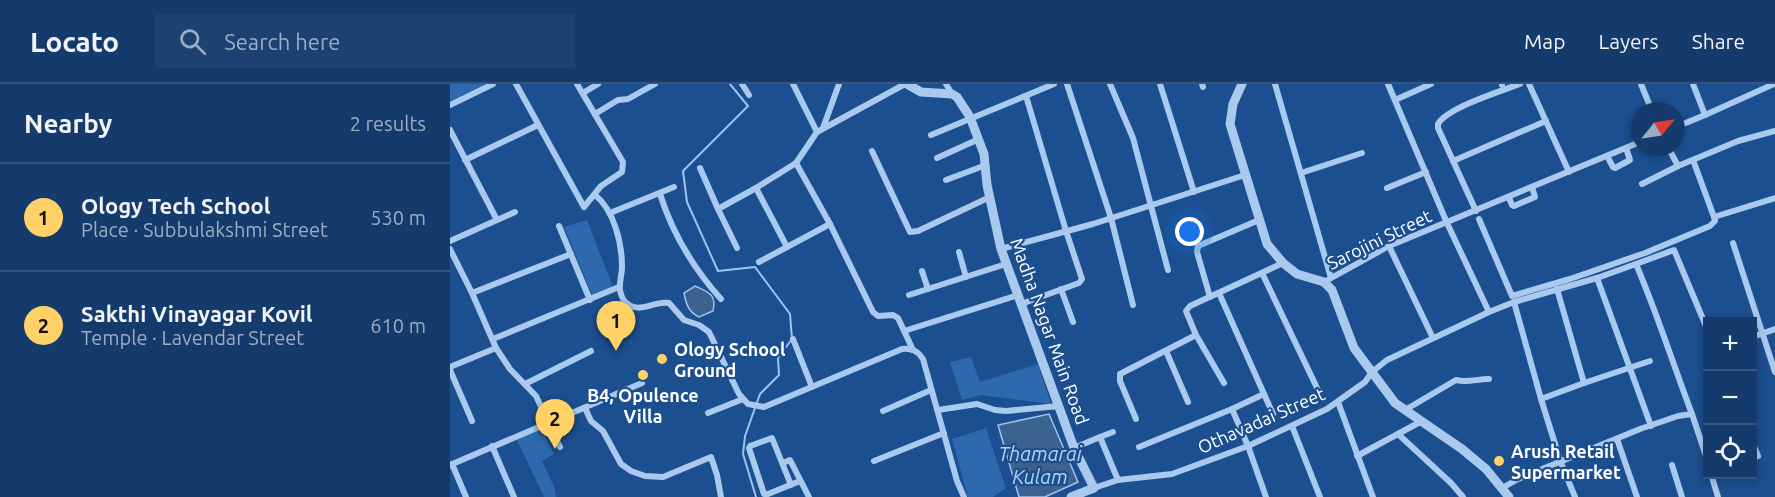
<!DOCTYPE html>
<meta charset="utf-8">
<style>
body{margin:0;font-family:Ubuntu,sans-serif;background:#1d4271;color:#f1f3f6}
.controls{position:absolute;right:18px;bottom:18px;display:grid;overflow:hidden;border-radius:0px;box-shadow:0 3px 9px #0003}
.controls button{width:54px;height:54px;display:grid;place-items:center;padding:0;border:0;border-bottom:2px solid #33557e;background:#143b6b;color:#f1f3f6;font:30px sans-serif}
.compass{position:absolute;left:1181px;top:18px;width:54px;height:54px;border-radius:50%;background:#143b6b;box-shadow:0 3px 9px #0003;rotate:60deg}
.you{position:absolute;left:740px;top:148px;width:21px;height:21px;margin:-15px;border:4px solid #fff;border-radius:50%;background:#1a73e8;box-shadow:0 0 0 9px #1a73e833}
.badge{display:grid;place-items:center;width:39px;height:39px;border-radius:50%;background:#ffd166;color:#111;font-size:20px;font-weight:700}
.pin{position:absolute;translate:-50% -50px;filter:drop-shadow(0 2px 3px #0008)}
.pin::after{content:'';position:absolute;top:32px;width:21px;height:18px;background:inherit;clip-path:polygon(0 0,100% 0,50% 100%)}
.list{margin:0;padding:0;list-style:none}
h2{display:flex;justify-content:space-between;align-items:center;height:78px;margin:0;padding:0 24px;font-size:26px}
h2 small{font-size:20px;font-weight:400;color:#9dadc1}
.list li{display:grid;grid-template-columns:39px 1fr auto;gap:18px;align-items:center;box-sizing:border-box;height:108px;padding:0 24px;border-top:2px solid #33557e}
.list b{display:block;font-size:22px;white-space:nowrap}
.list p{margin:0;font-size:20px;white-space:nowrap;color:#9dadc1}
.list em{font-size:20px;font-style:normal;color:#9dadc1}
.icon{flex:none;width:33px;height:33px;fill:none;stroke:currentColor;stroke-width:2;stroke-linecap:round;stroke-linejoin:round}
.map{position:relative;flex:none;width:1325px;height:413px;overflow:hidden}
header{display:flex;align-items:center;gap:36px;box-sizing:border-box;height:84px;padding:0 30px;background:#143b6b;border-bottom:2px solid #33557e}
header strong{font-size:28px}
nav{display:flex;gap:33px;margin-inline-start:auto;font-size:21px}
.search{width:420px;height:54px;background:#1d4271;display:flex;align-items:center;gap:15px;box-sizing:border-box;padding:0 21px;border-radius:0px;color:#9dadc1;font-size:22px}
main{display:flex}
aside{flex:1;background:#143b6b}
.map>svg:first-child{display:block}
.green{fill:#2e69ad}
.water{fill:#3c6290;stroke:#9cc4f0;stroke-width:1.5}
.lines{fill:none;stroke-linecap:round;stroke-linejoin:round}
.stream{stroke:#9cc4f0;stroke-width:2}
.minor{stroke:#a9c9ee;stroke-width:6}
.tertiary{stroke:#a9c9ee;stroke-width:9}
.poi-dot{fill:#ffd166;stroke:#1b4f8f;stroke-width:2}
.labels{text-anchor:middle;dominant-baseline:central;stroke-width:4.5;stroke-linejoin:round;paint-order:stroke}
.street-label{font-size:18px;fill:#fff;stroke:#1b4f8f}
.poi-label{font-size:18px;font-weight:bold;fill:#fff;stroke:#1b4f8f;text-anchor:start}
.water-label{font-size:20px;font-style:italic;fill:#b5d3f5;stroke:#1b4f8f}
</style>
<header>
<strong>Locato</strong>
<div class="search"><svg class="icon" aria-label="search" viewBox="0 0 24 24"><circle cx="10" cy="10" r="6"/><path d="M15 15l6 6"/></svg>Search here</div>
<nav><a>Map</a><a>Layers</a><a>Share</a></nav>
</header>
<main>
<aside>
<h2>Nearby<small>2 results</small></h2>
<ul class="list">
<li><span class="badge">1</span><div><b>Ology Tech School</b><p>Place · Subbulakshmi Street</p></div><em>530 m</em></li>
<li><span class="badge">2</span><div><b>Sakthi Vinayagar Kovil</b><p>Temple · Lavendar Street</p></div><em>610 m</em></li>
</ul>
</aside>
<div class="map">
<svg width="1325" height="413" viewBox="0 0 1325 413">
<rect width="100%" height="100%" fill="#1b4f8f"/>
<g class="green">
<path d="M0,0h35l-35,17z"/>
<path d="M137,136l26,67 -21,8 -28,-68z"/>
<path d="M521,273l9,25 58,-18 13,40 -70,-9 -19,5 -12,-38z"/>
<path d="M91,342l13,28 -12,7 13,28 1,8h-12l-29,-61z"/>
<path d="M536,344l20,60 -13,9h-25l-16,-58z"/>
</g>
<g class="water">
<path d="M245,202c13,6 22,8 18,25l-14,6c-11,-5 -13,-14 -15,-24z"/>
<path d="M599,330l29,68 -33,15h-26l-21,-72z"/>
</g>
<g class="lines">
<path class="stream" d="M280,0l18,22 -65,65 4,31 31,69 37,-4 35,47 2,25 -14,19 1,17 -19,19 -15,42 -2,18 13,43"/>
<g class="minor">
<path d="M66,0l68,123 17,-21 21,-14 1,-10 -46,-78"/>
<path d="M292,0l7,11"/>
<path d="M343,0l24,48"/>
<path d="M496,0l6,10"/>
<path d="M617,0l44,134 22,87"/>
<path d="M660,0l23,54 35,132"/>
<path d="M710,0l34,108"/>
<path d="M752,0l1,3"/>
<path d="M825,0l56,194"/>
<path d="M938,0l59,139 42,89 25,-10 83,-24 54,148"/>
<path d="M1052,0v1"/>
<path d="M1079,0l40,88"/>
<path d="M1191,0l11,27"/>
<path d="M133,9l15,-9"/>
<path d="M945,16l36,-16"/>
<path d="M0,21l43,-21"/>
<path d="M145,30l23,-14 10,-1 27,-15"/>
<path d="M1255,31l69,-31"/>
<path d="M1226,43l29,-12 -12,-31"/>
<path d="M373,44l16,-44"/>
<path d="M0,46l47,90"/>
<path d="M481,51l123,-51"/>
<path d="M1218,63l10,19 60,-25 37,-10"/>
<path d="M422,67l38,81 8,-1 72,-34"/>
<path d="M1157,72l6,11 2,1 15,-8 -4,-12"/>
<path d="M487,74l42,-19"/>
<path d="M15,76l73,-35"/>
<path d="M1243,76l21,57 61,-19"/>
<path d="M1003,77l93,-40"/>
<path d="M346,79l34,61 43,88 5,4 15,-1 5,3 15,32"/>
<path d="M250,84l18,41"/>
<path d="M851,89l61,-20"/>
<path d="M496,96l40,-15"/>
<path d="M1192,100l36,-18"/>
<path d="M306,104l31,59"/>
<path d="M937,104l39,-16"/>
<path d="M210,110c12,38 34,75 61,105"/>
<path d="M145,111c19,15 27,48 27,72 0,7 -3,16 -2,23 1,6 3,12 9,15 14,8 26,-5 40,-2l15,17 15,5 10,7 30,62 9,10 16,3 138,-58c10,-1 16,2 21,10l34,122 7,16"/>
<path d="M1059,114l3,7 2,1 21,-9 -3,-10"/>
<path d="M1026,127l-38,-83v-4c9,-16 63,-33 82,-40"/>
<path d="M160,129l64,-26"/>
<path d="M1029,135l33,77 58,-17 75,-26 65,-27 5,-5 -1,-4"/>
<path d="M109,142l31,74"/>
<path d="M0,157l65,-29"/>
<path d="M1283,159l42,129"/>
<path d="M939,162l44,92"/>
<path d="M287,164l-19,-39 38,-21 40,-25 21,-31 88,-48"/>
<path d="M0,165l22,44 24,55 14,21 26,27 24,51"/>
<path d="M551,165l92,-25 152,-49"/>
<path d="M509,168l7,25"/>
<path d="M309,178l71,-38"/>
<path d="M1186,180l38,-14 34,81"/>
<path d="M472,187l6,18"/>
<path d="M812,189l56,117"/>
<path d="M1147,194l39,-14c21,49 37,100 56,150"/>
<path d="M874,198l65,-36 251,-104"/>
<path d="M611,205l12,33"/>
<path d="M1107,205l27,94"/>
<path d="M22,209l99,-39"/>
<path d="M769,209l54,121"/>
<path d="M459,211l97,-31"/>
<path d="M760,213l-13,-45 1,-6 61,-26"/>
<path d="M1064,218l27,97"/>
<path d="M571,220l58,-21 3,-4 -16,-48 -40,-135"/>
<path d="M454,247l114,-36"/>
<path d="M1302,253l23,-8"/>
<path d="M43,255l126,-52"/>
<path d="M343,255l19,48"/>
<path d="M716,267l22,51"/>
<path d="M0,283l46,-19"/>
<path d="M0,286l22,51"/>
<path d="M774,299l-28,-48 -10,-24 4,-5 93,-43"/>
<path d="M75,300l66,-33"/>
<path d="M888,318l35,95"/>
<path d="M135,324l6,13 12,10 18,33 10,7 14,5 18,1 48,-20 6,18 4,22"/>
<path d="M782,325l16,37 18,51"/>
<path d="M488,326l39,-6 18,6 11,1 53,-5"/>
<path d="M955,326l51,-30c12,3 20,-1 33,-1"/>
<path d="M433,327l48,-21"/>
<path d="M258,329l35,-14"/>
<path d="M686,335l-16,-38v-7l76,-39"/>
<path d="M842,342l28,71"/>
<path d="M948,350l53,49 12,14"/>
<path d="M650,353l13,-5"/>
<path d="M1167,355l20,58"/>
<path d="M1302,357l6,15 -6,2"/>
<path d="M42,362l22,51"/>
<path d="M689,363l93,-38 32,-15"/>
<path d="M624,364l26,-11 18,43"/>
<path d="M907,372l65,-35"/>
<path d="M424,377l70,-28"/>
<path d="M333,379l7,-3 19,37"/>
<path d="M2,380l14,33"/>
<path d="M0,381l192,-82"/>
<path d="M1222,381l10,32"/>
<path d="M1261,390l7,23"/>
<path d="M341,401l-19,-47 -22,8 -1,2 15,46h4l32,-13"/>
<path d="M644,404l24,-8 54,-6 76,-28 79,-37 38,-27 7,-10 15,-12 102,-48"/>
<path d="M1052,404l16,-9 122,-50 38,-13 14,-2 16,48"/>
<path d="M1125,413l-14,-34 -20,-64 43,-16 66,-22"/>
</g>
<g class="tertiary">
<path d="M457,0l14,8 31,2 5,3 13,20 14,37 3,31 14,64 73,199 20,40 -23,9"/>
<path d="M792,0l-9,20 -3,20 37,120 16,19 14,11 27,8 8,8 22,58 41,55 67,46 24,20 23,28"/>
</g>
</g>
<g class="poi-dot">
<circle cx="212" cy="275" r="6"/>
<circle cx="193" cy="291" r="6"/>
<circle cx="1049" cy="377" r="6"/>
</g>
<g class="labels">
<g class="street-label">
<text transform="translate(929 155) rotate(-26)">Sarojini Street</text>
<text transform="translate(600 247) rotate(70)">Madha Nagar Main Road</text>
<text transform="translate(811 336) rotate(-24)">Othavadai Street</text>
</g>
<g class="poi-label">
<text x="224" y="265">Ology School<tspan x="224" dy="21">Ground</tspan></text>
<text x="193" y="311" text-anchor="middle">B4, Opulence<tspan x="193" dy="21">Villa</tspan></text>
<text x="1061" y="367">Arush Retail<tspan x="1061" dy="21">Supermarket</tspan></text>
</g>
<g class="water-label">
<text x="590" y="369">Thamarai<tspan x="590" dy="23">Kulam</tspan></text>
</g>
</g>
</svg>
<div class="controls">
<button>+</button>
<button>−</button>
<button><svg class="icon" aria-label="locate" viewBox="0 0 24 24"><circle cx="12" cy="12" r="6"/><path d="M12 2v4M12 18v4M2 12h4M18 12h4"/></svg></button>
</div>
<svg class="compass" viewBox="-18 -18 36 36"><path d="M0-13l5 13h-10z" fill="#e53935"/><path d="M0 13l5-13h-10z" fill="#9dadc1"/></svg>
<div class="you"></div>
<div class="pin badge" style="left:166px;top:267px">1</div>
<div class="pin badge" style="left:105px;top:365px">2</div>
</div>
</main>
